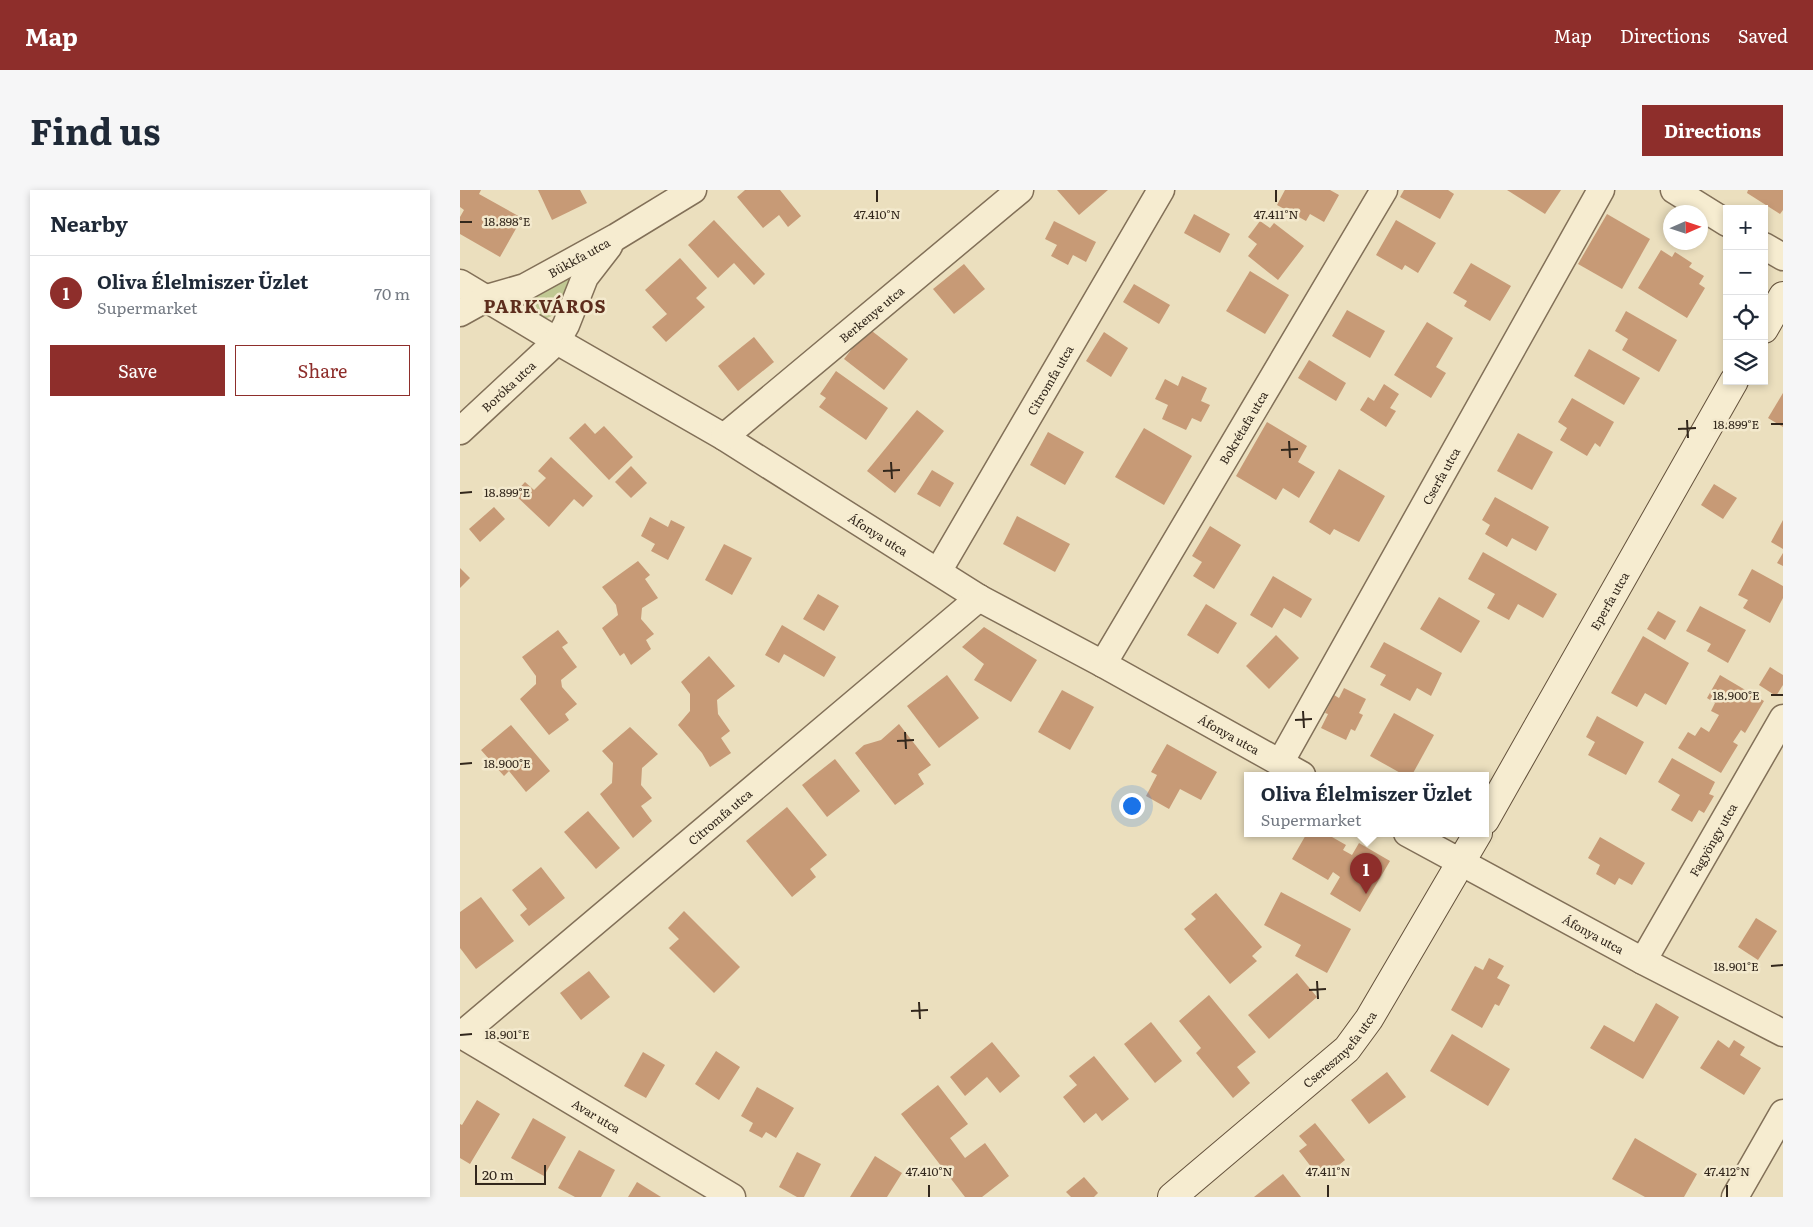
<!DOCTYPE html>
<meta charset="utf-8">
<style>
body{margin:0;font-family:Literata,serif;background:#f6f6f7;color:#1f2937}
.controls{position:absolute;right:15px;top:15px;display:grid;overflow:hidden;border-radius:0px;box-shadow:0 2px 8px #0003}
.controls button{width:45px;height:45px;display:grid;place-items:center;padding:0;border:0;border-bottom:1px solid #e0e1e3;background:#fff;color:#1f2937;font:25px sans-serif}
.compass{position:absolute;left:1203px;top:15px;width:45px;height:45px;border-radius:50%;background:#fff;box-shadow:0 2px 8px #0003;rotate:87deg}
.scale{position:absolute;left:15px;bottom:12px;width:71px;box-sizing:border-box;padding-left:5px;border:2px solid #32271c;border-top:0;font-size:14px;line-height:18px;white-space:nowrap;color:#32271c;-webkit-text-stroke:4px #f3e9cd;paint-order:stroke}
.you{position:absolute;left:671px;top:615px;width:18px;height:18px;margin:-12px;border:4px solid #fff;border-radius:50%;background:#1a73e8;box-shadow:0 0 0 8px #1a73e833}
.badge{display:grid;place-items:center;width:32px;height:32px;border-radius:50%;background:#8e2e2b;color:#fff;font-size:16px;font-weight:700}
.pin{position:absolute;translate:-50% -41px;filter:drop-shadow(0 1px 2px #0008)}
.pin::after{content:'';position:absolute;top:26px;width:18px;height:15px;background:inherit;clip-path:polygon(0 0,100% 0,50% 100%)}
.popup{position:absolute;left:784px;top:582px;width:245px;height:65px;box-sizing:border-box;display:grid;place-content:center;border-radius:0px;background:#fff;filter:drop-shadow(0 1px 4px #0005);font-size:16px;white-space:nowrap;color:#747a83}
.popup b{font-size:19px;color:#1f2937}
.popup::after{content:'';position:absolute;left:50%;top:100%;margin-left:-10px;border:10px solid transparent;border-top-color:#fff}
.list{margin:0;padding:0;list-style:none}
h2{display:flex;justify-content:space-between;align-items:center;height:65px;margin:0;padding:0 20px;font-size:21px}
h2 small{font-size:16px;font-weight:400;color:#747a83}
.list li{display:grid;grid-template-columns:32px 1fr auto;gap:15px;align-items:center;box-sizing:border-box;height:75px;padding:0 20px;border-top:1px solid #e0e1e3}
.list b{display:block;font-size:19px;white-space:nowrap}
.list p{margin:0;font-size:16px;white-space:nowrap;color:#747a83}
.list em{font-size:16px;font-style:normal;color:#747a83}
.actions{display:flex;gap:10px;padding:15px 20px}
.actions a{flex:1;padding:11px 0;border:1px solid #8e2e2b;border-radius:0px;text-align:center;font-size:18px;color:#8e2e2b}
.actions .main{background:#8e2e2b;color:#fff}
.icon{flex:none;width:28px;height:28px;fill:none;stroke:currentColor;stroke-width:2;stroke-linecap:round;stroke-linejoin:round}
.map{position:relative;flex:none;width:1323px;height:1007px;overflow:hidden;border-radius:0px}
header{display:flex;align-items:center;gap:30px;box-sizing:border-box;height:70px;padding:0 25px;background:#8e2e2b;color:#fff}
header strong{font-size:24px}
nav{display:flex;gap:28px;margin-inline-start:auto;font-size:18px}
.intro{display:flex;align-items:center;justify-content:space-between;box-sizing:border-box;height:120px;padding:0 30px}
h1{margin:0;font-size:35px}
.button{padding:12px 22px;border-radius:0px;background:#8e2e2b;color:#fff;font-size:18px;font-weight:700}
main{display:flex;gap:30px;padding:0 30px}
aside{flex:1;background:#fff;border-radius:0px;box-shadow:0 2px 8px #0003}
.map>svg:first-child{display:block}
.green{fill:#c0c893}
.building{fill:#c79a76}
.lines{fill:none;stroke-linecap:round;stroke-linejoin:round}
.street-casing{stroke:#827058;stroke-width:29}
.secondary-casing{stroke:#64513b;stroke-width:30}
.street{stroke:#f6ecd0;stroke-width:26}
.secondary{stroke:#f6ecd0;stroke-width:28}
.ticks{fill:none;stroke:#32271c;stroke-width:2}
.labels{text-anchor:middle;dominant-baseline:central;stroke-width:5;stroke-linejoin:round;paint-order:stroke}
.street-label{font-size:12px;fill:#32271c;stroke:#f3e9cd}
.district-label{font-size:18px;font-weight:bold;letter-spacing:1px;fill:#5d2d1d;stroke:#f3e9cd}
.ticks-label{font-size:12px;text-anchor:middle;fill:#32271c;stroke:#f3e9cd;stroke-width:5;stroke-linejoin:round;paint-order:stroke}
</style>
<header>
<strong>Map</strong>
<nav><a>Map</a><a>Directions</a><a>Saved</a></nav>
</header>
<div class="intro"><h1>Find us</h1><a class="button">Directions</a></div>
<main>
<aside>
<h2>Nearby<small></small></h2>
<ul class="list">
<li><span class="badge">1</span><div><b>Oliva Élelmiszer Üzlet</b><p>Supermarket</p></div><em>70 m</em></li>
</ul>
<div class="actions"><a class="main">Save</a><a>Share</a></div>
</aside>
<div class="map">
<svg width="1323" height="1007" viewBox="0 0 1323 1007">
<rect width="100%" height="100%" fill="#ebdfbe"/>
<path class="green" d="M116,81c-6,23 -12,48 -40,49l-17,-13v-10z"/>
<g class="building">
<path d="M0,0h21l-2,4 43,24 -22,39 -40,-23v-17l4,-7 -4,-3z"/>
<path d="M78,0h42l7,13 -35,17z"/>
<path d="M285,0h35l21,26 -13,11 -9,-12 -16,13 -26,-31z"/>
<path d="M597,0h51l-29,25z"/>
<path d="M825,0h45l9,5 -15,27 -14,-8 -4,7 -29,-16z"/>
<path d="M944,0h44l6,4 -14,25 -40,-22z"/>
<path d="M1047,0h54l-16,24z"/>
<path d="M1288,0h35v20l-3,4 -33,-21z"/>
<path d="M734,24l36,20 -10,19 -36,-20z"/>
<path d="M1147,24l43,25 -28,50 -44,-25z"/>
<path d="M254,30l51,54 -11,11 -20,-22 -16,15 -30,-33z"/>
<path d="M936,30l40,23 -18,30 -13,-8 -3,5 -26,-15z"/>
<path d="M594,31l42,21 -10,20 -13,-7 -5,10 -17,-9 6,-11 -12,-6z"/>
<path d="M800,31l10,7 4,-5 30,23 -26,34 -30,-24 9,-12 -9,-7z"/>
<path d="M1201,60l11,7 3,-5 17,11 -3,4 15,9 -5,8 6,4 -18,30 -49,-30z"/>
<path d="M220,68l27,30 -11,10 9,9 -39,35 -14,-15 15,-13 -22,-24z"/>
<path d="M1011,73l40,23 -21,35 -26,-15 3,-5 -14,-8z"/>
<path d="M504,74l21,25 -31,25 -21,-25z"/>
<path d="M790,81l39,24 -24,39 -39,-23z"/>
<path d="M674,94l36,21 -11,19 -36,-22z"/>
<path d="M887,120l38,21 -15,27 -38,-22z"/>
<path d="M1166,121l51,29 -18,32 -37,-22 6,-11 -13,-8z"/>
<path d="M967,132l26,16 -17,29 10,6 -15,25 -37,-23z"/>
<path d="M408,138l40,31 -24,31 -40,-31z"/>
<path d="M644,142l24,16 -17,29 -25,-16z"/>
<path d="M294,147l20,25 -36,29 -20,-25z"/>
<path d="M1129,159l51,29 -16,27 -50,-29z"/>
<path d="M849,170l37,23 -10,18 -38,-23z"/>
<path d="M376,181l52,37 -22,32 -47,-33 7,-9 -6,-4z"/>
<path d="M722,186l25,12 -6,13 9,4 -9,17 -9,-4 -6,12 -24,-11 6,-14 -13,-6 10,-20 13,7z"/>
<path d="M924,194l15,10 -9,14 6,3 -10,16 -26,-17 8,-13 6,4z"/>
<path d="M1323,203v34l-15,-9z"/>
<path d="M1112,208l42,24 -14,25 -5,-4 -8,13 -27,-16 7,-12 -9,-6z"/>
<path d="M457,220l27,21 -49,62 -28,-22z"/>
<path d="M807,232l40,24 -9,16 17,10 -16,26 -16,-10 -7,12 -40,-24z"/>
<path d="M125,233l10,11 9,-8 29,31 -24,23 -40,-42z"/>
<path d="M684,238l48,28 -28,49 -49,-28z"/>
<path d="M588,242l36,20 -19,33 -35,-20z"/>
<path d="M1058,243l35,19 -21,38 -35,-19z"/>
<path d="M91,267l42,39 -10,11 -9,-8 -25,28 -35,-33 11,-12 9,8 12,-12 -8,-7z"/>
<path d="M171,276l16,17 -16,15 -16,-16z"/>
<path d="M879,279l46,27 -26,46 -25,-13 -4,6 -21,-13z"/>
<path d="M472,280l22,13 -14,24 -23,-13z"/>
<path d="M1254,294l23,14 -14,21 -22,-14z"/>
<path d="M1035,307l54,30 -13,24 -24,-13 -5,9 -22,-13 5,-9 -8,-5z"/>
<path d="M34,317l11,12 -25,23 -11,-13z"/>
<path d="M557,326l53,28 -15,28 -52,-28z"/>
<path d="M190,327l18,10 3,-7 14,7 -17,33 -17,-9 4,-7 -14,-8z"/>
<path d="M1323,330v29l-12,-7z"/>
<path d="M750,336l31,19 -27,44 -21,-13 9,-14 -10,-6z"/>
<path d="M264,354l28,14 -20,37 -27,-15z"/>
<path d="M1023,362l74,42 -14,24 -25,-14 -9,16 -22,-12 8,-14 -27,-15z"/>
<path d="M1323,363v13l-6,-3z"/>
<path d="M178,371l12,14 -5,4 13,19 -16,10 -1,11 13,15 -8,6 5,9 -20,16 -7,-12 -4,3 -18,-28 16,-13 -2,-10 -14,-18z"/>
<path d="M0,378l10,10 -10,10z"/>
<path d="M1292,379l31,17v12l-13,25 -27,-15 5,-8 -10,-5z"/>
<path d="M813,386l39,23 -11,19 -17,-10 -12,20 -22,-13z"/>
<path d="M358,404l21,12 -15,25 -21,-12z"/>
<path d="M979,407l41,24 -19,32 -41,-24z"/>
<path d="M746,414l31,19 -19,31 -31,-19z"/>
<path d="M1240,416l46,24 -18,33 -21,-12 4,-7 -25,-13z"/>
<path d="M1198,421l18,10 -11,19 -18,-11z"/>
<path d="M322,435l54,32 -12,20 -40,-23 -5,9 -14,-8z"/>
<path d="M524,437l53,33 -26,42 -37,-22 10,-16 -22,-17z"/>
<path d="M98,440l10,13 -6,4 15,20 -16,13 1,7 15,17 -12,10 4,6 -20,15 -29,-36 16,-15v-8l-14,-19z"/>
<path d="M816,445l23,23 -30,31 -23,-23z"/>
<path d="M1183,446l46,27 -23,42 -21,-12 -8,14 -26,-14z"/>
<path d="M924,452l58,31 -11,23 -14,-8 -7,13 -30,-16 6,-10 -16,-8z"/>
<path d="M249,466l26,30 -18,14 1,14 12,17 -9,7 10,15 -21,14 -8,-14 -24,-28 12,-14v-17l-9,-12z"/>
<path d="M1310,477l13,8v10l-7,11 -17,-11z"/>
<path d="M487,485l32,43 -40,30 -32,-42z"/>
<path d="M1260,485l44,26 -19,32 -4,-3 -8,12 5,3 -17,28 -43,-25 10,-16 7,4 6,-9 8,5 10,-17 -8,-4 4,-8 -8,-5z"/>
<path d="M884,498l22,11 -7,14 4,2 -8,16 -4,-2 -5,11 -25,-12 7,-14 -3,-1 9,-18 5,3z"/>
<path d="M602,500l32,17 -24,43 -32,-18z"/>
<path d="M934,523l40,22 -22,40h-8l-34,-19z"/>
<path d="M1137,526l47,26 -18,33 -38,-20 7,-13 -9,-5z"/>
<path d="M439,534l32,41 -13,9 6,10 -29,21 -40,-52 9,-8 17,-5z"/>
<path d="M51,535l39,46 -24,21 -17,-21 -5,5 -23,-26z"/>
<path d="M170,537l28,27 -16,14 -1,17 11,13 -11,8 11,15 -19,17 -33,-44 12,-11 1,-20 -11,-12z"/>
<path d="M707,554l50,28 -16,28 -21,-11 -11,20 -23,-13 11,-21 -6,-3z"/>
<path d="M1212,568l43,24 -6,12 5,2 -10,17 -5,-3 -7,12 -21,-12 9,-15 -22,-13z"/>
<path d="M375,569l25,32 -33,26 -25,-32z"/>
<path d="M327,617l40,48 -17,14 6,8 -24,20 -46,-56z"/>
<path d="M128,621l32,37 -24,21 -32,-37z"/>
<path d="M847,643h18l21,12 -3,5 9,5 7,-12 31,18 -30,51 -30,-18 10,-17 -7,-5 -5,8 -36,-21z"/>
<path d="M1140,647l45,26 -13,22 -13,-7 -4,7 -19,-11 4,-9 -12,-7z"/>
<path d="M81,677l24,31 -36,28 -9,-11 7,-6 -15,-19z"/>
<path d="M821,702l70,37 -24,44 -32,-17 6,-11 -37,-20z"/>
<path d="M756,703l46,54 -10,9 5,5 -27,23 -46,-55 12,-10 -5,-5z"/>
<path d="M21,707l33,44 -38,28 -16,-21v-36z"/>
<path d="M224,721l56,56 -26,26 -45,-45 10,-9 -11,-11z"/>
<path d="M1296,728l21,13 -19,29 -20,-13z"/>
<path d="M1029,768l15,8 -7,12 13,7 -11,21 -4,-2 -13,24 -31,-18 24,-44 8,4z"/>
<path d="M129,781l21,26 -29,23 -21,-27z"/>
<path d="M837,783l20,24 -48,42 -21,-24z"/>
<path d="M749,805l47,57 -19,15 13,16 -17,15 -37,-45 5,-5 -22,-27z"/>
<path d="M1196,813l23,14 -36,62 -53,-31 14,-23 30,17z"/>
<path d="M691,832l31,39 -27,22 -31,-39z"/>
<path d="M992,844l58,35 -22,37 -58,-35z"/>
<path d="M1258,850l11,8 5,-8 11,7 -5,8 21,13 -17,27 -44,-27z"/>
<path d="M532,852l28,34 -20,17 -13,-16 -22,19 -15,-19z"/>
<path d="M256,861l24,16 -21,33 -24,-16z"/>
<path d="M183,862l22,13 -19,33 -22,-12z"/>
<path d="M634,866l35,43 -27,22 -6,-8 -12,10 -21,-26 14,-12 -8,-9z"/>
<path d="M927,882l19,25 -37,27 -18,-24z"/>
<path d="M478,895l30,39 -18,14 15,20 20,-15 24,33 -27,21h-17l-64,-83z"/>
<path d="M297,897l37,21 -18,30 -10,-6 -4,6 -13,-7 4,-8 -12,-7z"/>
<path d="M17,910l23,14 -30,50 -10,-6v-34l2,1z"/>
<path d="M73,928l33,19 -22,39 -33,-18z"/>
<path d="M855,933l30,37 -16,13 -6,-7 -8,6 -16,-21 8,-6 -8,-9z"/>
<path d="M1175,948l62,36 -13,23h-39l-33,-18z"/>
<path d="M119,960l36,20 -14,27h-26l-17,-9z"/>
<path d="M337,962l24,12 -17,33h-7l-18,-10z"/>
<path d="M415,966l27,17 -15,24h-37z"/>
<path d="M823,984l18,23h-47z"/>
<path d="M624,987l14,16 -4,4h-23l-5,-5z"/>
<path d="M177,992l24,15h-33z"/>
</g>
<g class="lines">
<defs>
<g id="street">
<path d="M1214,0l53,33"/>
<path d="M1304,56l19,11"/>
<path id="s1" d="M0,93l97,58 167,96 255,161 124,66 199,111"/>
<path id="s2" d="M0,123l27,-15 38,-11 91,-50 77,-47"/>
<path id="s3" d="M0,241l97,-90 9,-16 19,-48 24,-31"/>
<path id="s4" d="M264,247l296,-247"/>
<path id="s5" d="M479,380l222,-380"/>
<path id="s6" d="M643,474l281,-474"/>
<path id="s7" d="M820,573l321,-573"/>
<path id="s8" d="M947,643l236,128 140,72"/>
<path id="s9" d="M1183,771l140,-243"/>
<path id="s10" d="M0,844l272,163"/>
<path id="s11" d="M0,846l519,-438"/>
<path d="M1275,1007l48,-84"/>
</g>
<g id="secondary">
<path d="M1304,139l19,-33"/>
<path id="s12" d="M1025,630l249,-439"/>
<path id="s13" d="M712,1007l175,-148 22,-30 109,-186"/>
</g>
</defs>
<use href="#street" class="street-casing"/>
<use href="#secondary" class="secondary-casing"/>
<use href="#street" class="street"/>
<use href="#secondary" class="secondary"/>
</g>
<path class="ticks" d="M417,0v12M816,0v12M0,32h12M1227,230l1,18M1311,234h12M1218,239l18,-1M829,251l1,17M821,260l17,-1M431,272l1,17M423,281l17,-1M0,303l12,-1M1311,505h12M843,521l1,17M835,530l17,-1M445,542l1,17M437,551l17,-1M0,574l12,-1M1311,776l12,-1M857,791l1,18M849,800l17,-1M459,812l1,17M451,821l17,-1M0,845l12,-1M469,995v12M868,995v12M1267,995v12"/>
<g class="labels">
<g class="street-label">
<text stroke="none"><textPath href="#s2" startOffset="132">Bükkfa utca</textPath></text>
<text stroke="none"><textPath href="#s4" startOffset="192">Berkenye utca</textPath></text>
<text stroke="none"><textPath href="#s5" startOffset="220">Citromfa utca</textPath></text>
<text stroke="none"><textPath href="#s3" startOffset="66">Boróka utca</textPath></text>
<text stroke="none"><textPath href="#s6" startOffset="275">Bokrétafa utca</textPath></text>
<text stroke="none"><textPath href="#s7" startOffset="329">Cserfa utca</textPath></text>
<text stroke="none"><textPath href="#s1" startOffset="488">Áfonya utca</textPath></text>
<text stroke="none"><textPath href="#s12" startOffset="252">Eperfa utca</textPath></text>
<text stroke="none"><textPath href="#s1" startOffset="892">Áfonya utca</textPath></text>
<text stroke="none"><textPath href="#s11" startOffset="340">Citromfa utca</textPath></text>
<text stroke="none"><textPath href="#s9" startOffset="140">Fagyöngy utca</textPath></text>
<text stroke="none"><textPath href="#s8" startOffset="212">Áfonya utca</textPath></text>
<text stroke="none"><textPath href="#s13" startOffset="224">Cseresznyefa utca</textPath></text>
<text stroke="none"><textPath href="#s10" startOffset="159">Avar utca</textPath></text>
</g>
<g class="district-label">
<text x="85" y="115">PARKVÁROS</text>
</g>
</g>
<g class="ticks-label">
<text x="417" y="29">47.410°N</text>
<text x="816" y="29">47.411°N</text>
<text x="47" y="36">18.898°E</text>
<text x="1276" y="239">18.899°E</text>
<text x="47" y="307">18.899°E</text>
<text x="1276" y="510">18.900°E</text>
<text x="47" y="578">18.900°E</text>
<text x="1276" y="781">18.901°E</text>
<text x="47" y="849">18.901°E</text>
<text x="469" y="986">47.410°N</text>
<text x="868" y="986">47.411°N</text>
<text x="1267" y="986">47.412°N</text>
</g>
</svg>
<div class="controls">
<button>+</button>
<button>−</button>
<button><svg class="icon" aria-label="locate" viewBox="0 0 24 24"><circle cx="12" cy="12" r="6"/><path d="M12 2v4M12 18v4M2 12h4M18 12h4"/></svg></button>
<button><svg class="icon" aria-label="layers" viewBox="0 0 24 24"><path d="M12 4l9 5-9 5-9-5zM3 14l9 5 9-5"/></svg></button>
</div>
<svg class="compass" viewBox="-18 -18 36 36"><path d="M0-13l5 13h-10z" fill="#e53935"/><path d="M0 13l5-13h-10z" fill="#747a83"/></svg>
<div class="scale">20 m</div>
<div class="you"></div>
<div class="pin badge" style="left:906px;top:704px">1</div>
<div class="popup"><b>Oliva Élelmiszer Üzlet</b>Supermarket</div>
</div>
</main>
